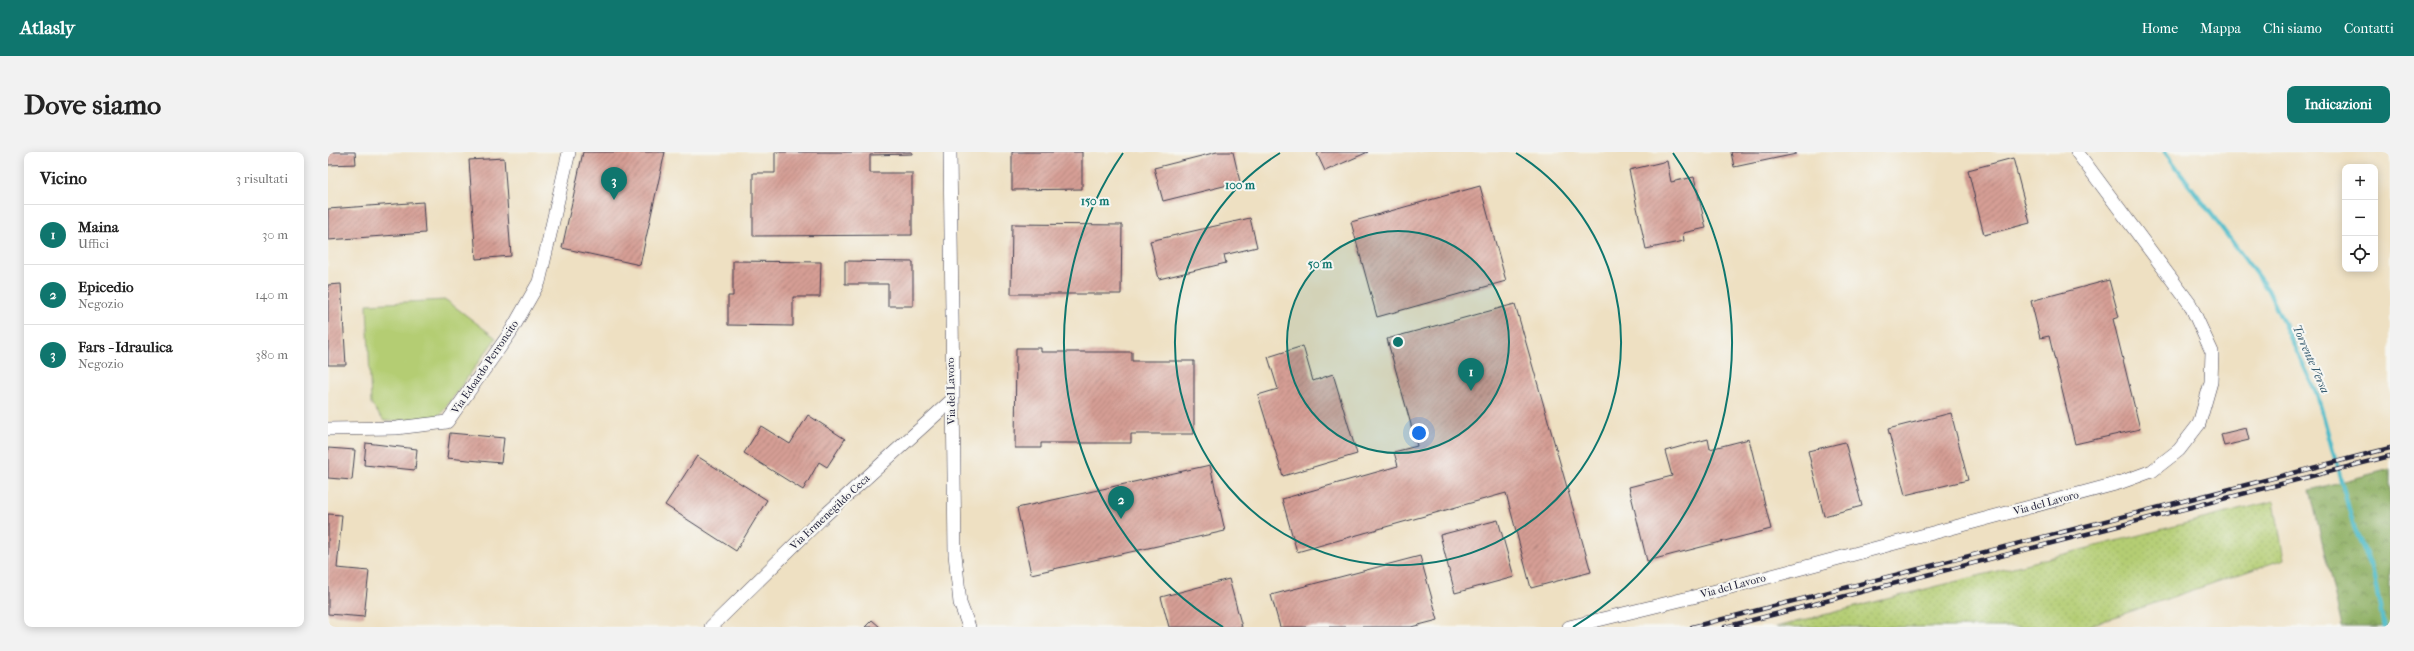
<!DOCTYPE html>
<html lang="it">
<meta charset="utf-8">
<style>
body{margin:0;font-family:"IM FELL French Canon",serif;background:#f2f2f2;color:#222}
.controls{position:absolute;right:12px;top:12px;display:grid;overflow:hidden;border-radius:8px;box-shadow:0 2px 10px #0003}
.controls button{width:36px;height:36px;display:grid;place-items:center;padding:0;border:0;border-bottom:1px solid #e0e0e0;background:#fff;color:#222;font:20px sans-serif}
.you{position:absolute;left:1091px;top:281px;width:14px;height:14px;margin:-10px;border:3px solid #fff;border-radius:50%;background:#1a73e8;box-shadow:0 0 0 6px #1a73e833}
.badge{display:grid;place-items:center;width:26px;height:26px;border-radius:50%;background:#0f766e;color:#fff;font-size:13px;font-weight:700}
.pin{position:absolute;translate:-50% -33px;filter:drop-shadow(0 1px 2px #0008)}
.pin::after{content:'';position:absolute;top:21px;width:14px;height:12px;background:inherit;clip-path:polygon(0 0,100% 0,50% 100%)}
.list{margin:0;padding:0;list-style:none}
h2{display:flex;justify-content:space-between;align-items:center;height:52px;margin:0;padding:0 16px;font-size:17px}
h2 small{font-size:13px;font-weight:400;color:#767676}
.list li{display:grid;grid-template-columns:26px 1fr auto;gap:12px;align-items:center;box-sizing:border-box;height:60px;padding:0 16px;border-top:1px solid #e0e0e0}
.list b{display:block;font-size:15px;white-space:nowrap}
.list p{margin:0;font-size:13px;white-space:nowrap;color:#767676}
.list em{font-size:13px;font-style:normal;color:#767676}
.icon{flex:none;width:22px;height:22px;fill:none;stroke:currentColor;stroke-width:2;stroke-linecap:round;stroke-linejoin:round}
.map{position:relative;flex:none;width:2062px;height:475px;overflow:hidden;border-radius:8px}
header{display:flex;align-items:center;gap:24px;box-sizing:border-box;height:56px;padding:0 20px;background:#0f766e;color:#fff}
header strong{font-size:19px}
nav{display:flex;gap:22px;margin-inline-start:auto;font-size:14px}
.intro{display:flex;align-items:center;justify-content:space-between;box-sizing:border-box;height:96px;padding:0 24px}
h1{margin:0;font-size:28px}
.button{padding:10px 18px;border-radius:8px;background:#0f766e;color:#fff;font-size:14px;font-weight:700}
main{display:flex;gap:24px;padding:0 24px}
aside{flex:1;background:#fff;border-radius:8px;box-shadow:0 2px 10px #0003}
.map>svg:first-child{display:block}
.grass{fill:url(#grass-dots);stroke:#6b7857}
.forest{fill:url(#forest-crowns);stroke:#586950}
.park{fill:#b4cd73;stroke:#6b7857}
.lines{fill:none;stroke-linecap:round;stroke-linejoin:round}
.stream{stroke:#4fbcc9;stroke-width:4.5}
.building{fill:url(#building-hatch)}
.minor-casing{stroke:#413e4f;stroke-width:14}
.minor{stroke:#fff;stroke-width:13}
.rail-casing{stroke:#22223b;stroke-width:4.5}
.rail{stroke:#f6f6f2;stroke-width:3;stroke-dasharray:9;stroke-linecap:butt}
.ring{fill:none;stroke:#0f766e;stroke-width:2}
.labels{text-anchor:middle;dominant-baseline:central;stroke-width:4;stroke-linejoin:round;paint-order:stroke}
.street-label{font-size:11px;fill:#22223b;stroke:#f6f6f2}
.water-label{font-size:12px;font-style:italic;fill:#32586d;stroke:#f6f6f2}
.centre{fill:#0f766e;stroke:#f6f6f2;stroke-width:2}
.ring-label{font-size:12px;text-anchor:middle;font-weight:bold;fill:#0f766e;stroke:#f6f6f2;stroke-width:4;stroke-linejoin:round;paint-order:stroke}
</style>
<header>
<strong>Atlasly</strong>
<nav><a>Home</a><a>Mappa</a><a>Chi siamo</a><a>Contatti</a></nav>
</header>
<div class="intro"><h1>Dove siamo</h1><a class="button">Indicazioni</a></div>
<main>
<aside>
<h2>Vicino<small>3 risultati</small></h2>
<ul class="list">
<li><span class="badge">1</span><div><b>Maina</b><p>Uffici</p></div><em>30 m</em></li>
<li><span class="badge">2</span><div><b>Epicedio</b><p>Negozio</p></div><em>140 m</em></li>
<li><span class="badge">3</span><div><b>Fars - Idraulica</b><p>Negozio</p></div><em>380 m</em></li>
</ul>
</aside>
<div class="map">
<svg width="2062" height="475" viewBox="0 0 2062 475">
<defs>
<pattern id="grass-dots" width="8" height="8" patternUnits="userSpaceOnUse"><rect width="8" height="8" fill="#b4cd73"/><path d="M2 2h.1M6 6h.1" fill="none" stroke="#9ab064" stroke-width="1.8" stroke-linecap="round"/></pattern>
<pattern id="forest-crowns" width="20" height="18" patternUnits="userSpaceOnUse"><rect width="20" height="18" fill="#8fb065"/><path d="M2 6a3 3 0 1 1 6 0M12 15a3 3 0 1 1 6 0" fill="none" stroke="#748f54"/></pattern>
<pattern id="building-hatch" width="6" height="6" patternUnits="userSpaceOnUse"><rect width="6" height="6" fill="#d59e94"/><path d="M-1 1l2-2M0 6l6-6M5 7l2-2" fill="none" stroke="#ac807a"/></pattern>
</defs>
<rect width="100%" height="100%" fill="#f6f6f2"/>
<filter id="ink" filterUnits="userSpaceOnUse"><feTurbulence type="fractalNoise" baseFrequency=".025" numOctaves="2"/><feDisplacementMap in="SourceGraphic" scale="8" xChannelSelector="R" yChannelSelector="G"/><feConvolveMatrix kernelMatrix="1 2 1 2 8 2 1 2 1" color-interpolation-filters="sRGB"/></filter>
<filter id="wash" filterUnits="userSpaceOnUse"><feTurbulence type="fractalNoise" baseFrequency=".012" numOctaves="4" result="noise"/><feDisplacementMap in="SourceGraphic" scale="16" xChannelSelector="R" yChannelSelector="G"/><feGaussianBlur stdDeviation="0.9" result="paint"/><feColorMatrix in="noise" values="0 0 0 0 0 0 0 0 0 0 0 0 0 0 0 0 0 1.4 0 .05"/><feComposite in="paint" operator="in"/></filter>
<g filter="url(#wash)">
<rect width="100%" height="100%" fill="#eee0c2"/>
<path class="grass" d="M1946,349l10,58 -199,68h-309z"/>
<path class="forest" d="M2062,317v158h-48l-32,-137z"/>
<path class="park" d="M118,148l50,38 -59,81 -53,2 -13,-17 -4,-100z"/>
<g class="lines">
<path class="stream" d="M1837,0l103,138 49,104 37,133 18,41 12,59"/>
</g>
<g id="blocks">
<g class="building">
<path d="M0,0h27l1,12 -28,1z"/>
<path d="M255,0h82l-25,113 -78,-17z"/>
<path d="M447,0h137v2l-42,1v18h42v62l-159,1v-63h22z"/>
<path d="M684,0h70v37l-70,1z"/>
<path d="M889,0h16l7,30 -77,19 -9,-33z"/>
<path d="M992,0h48l-43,19 -8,-17z"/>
<path d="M1403,0h65v2l-62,13z"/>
<path d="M176,6l7,98 -35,3 -7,-99z"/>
<path d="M1685,6l17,65 -46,12 -16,-65z"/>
<path d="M1339,9l4,21 23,-5 12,51 -23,5 1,8 -38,8 -17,-79z"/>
<path d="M1152,34l26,95 -129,36 -26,-95z"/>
<path d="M95,50l2,31 -97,7v-31z"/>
<path d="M922,66l7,29 -33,8 2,8 -67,16 -9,-38z"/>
<path d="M684,72l110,1 -1,69h-110z"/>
<path d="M405,109l88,1 -1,35h-27v29l-65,-1v-29h5z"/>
<path d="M517,109l68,1v44h-25v-22h-43z"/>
<path d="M1781,128l10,37 -6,2 27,110 -65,15 -26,-108 -9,2 -9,-37z"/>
<path d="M13,132l5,81h-18v-80z"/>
<path d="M1187,152l76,268 -60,16 -25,-95 -209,59 -15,-53 116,-33 -4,-14 23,-6 -30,-107z"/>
<path d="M975,194l10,35 20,-7 24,80 -74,22 -25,-81 20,-6 -10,-32z"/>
<path d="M688,196h25v4h91v9h62v73h-63v9h-90v5h-26z"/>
<path d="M1623,261l17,67 -63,15 -17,-66z"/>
<path d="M480,263l37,24 -18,28 -8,-5 -16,28 -59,-37 17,-27 29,18z"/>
<path d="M1918,276l3,12 -25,6 -3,-12z"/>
<path d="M122,281l54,5 -3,25 -54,-5z"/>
<path d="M1380,287l2,10 39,-10 22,90 -124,32 -18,-74 43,-11 -7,-25z"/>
<path d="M1517,290l17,64 -38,10 -16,-65z"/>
<path d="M38,291l51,6 -2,21 -51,-5z"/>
<path d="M0,296l27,2 -3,30 -24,-2z"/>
<path d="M369,304l70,44 -31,51 -71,-46z"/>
<path d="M882,313l15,66 -194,43 -14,-66z"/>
<path d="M0,362l14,1 -5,53 32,3 -5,46 -36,-3z"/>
<path d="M1170,368l16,57 -59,16 -15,-58z"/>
<path d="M1092,404l18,64 -27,7h-131l-9,-32z"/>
<path d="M901,427l13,48h-73l-8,-30z"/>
<path d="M544,468l8,7h-15z"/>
</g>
</g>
</g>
<g filter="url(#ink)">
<use href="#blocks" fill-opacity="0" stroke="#413e4f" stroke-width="1"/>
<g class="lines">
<defs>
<g id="minor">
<path d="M622,0l5,402 5,49 9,24"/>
<path d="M0,277l68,-1 51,-6 63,-89 29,-51 30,-130"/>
<path d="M383,475l111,-109 130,-118"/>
<path d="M1241,475l128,-31 422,-113 33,-12 27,-21 20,-26 12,-42 1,-30 -22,-48 -113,-152"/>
</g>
</defs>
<use href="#minor" class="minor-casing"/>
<use href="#minor" class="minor"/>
<defs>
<g id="rail">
<path d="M1364,475l698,-179"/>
<path d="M1397,475l665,-171"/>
</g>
</defs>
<use href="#rail" class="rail-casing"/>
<use href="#rail" class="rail"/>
</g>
</g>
<circle cx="1070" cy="190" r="111" fill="#0f766e" fill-opacity=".12"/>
<g class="ring">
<circle cx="1070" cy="190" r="111"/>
<path d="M1188 1A223 223 0 1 1 952 1"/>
<path d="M895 475A334 334 0 0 1 795 1M1345 1A334 334 0 0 1 1245 475"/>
</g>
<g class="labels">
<g class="street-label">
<text transform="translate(157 215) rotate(-56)">Via Edoardo Perroncito</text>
<text transform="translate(623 239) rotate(-91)">Via del Lavoro</text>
<text transform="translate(1718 351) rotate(-15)">Via del Lavoro</text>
<text transform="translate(502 360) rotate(-43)">Via Ermenegildo Ceca</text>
<text transform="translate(1405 434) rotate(-15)">Via del Lavoro</text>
</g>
<g class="water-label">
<text transform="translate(1983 207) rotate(66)">Torrente Versa</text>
</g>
</g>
<circle cx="1070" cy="190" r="6" class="centre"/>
<g class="ring-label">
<text x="912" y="37">100 m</text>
<text x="767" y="53">150 m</text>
<text x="992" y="116">50 m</text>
</g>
</svg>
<div class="controls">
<button>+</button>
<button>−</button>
<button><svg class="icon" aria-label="locate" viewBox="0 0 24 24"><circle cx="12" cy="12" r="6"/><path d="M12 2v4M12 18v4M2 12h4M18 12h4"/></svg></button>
</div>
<div class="you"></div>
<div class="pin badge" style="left:1143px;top:239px">1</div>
<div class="pin badge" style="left:793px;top:367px">2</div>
<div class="pin badge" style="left:286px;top:48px">3</div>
</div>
</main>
